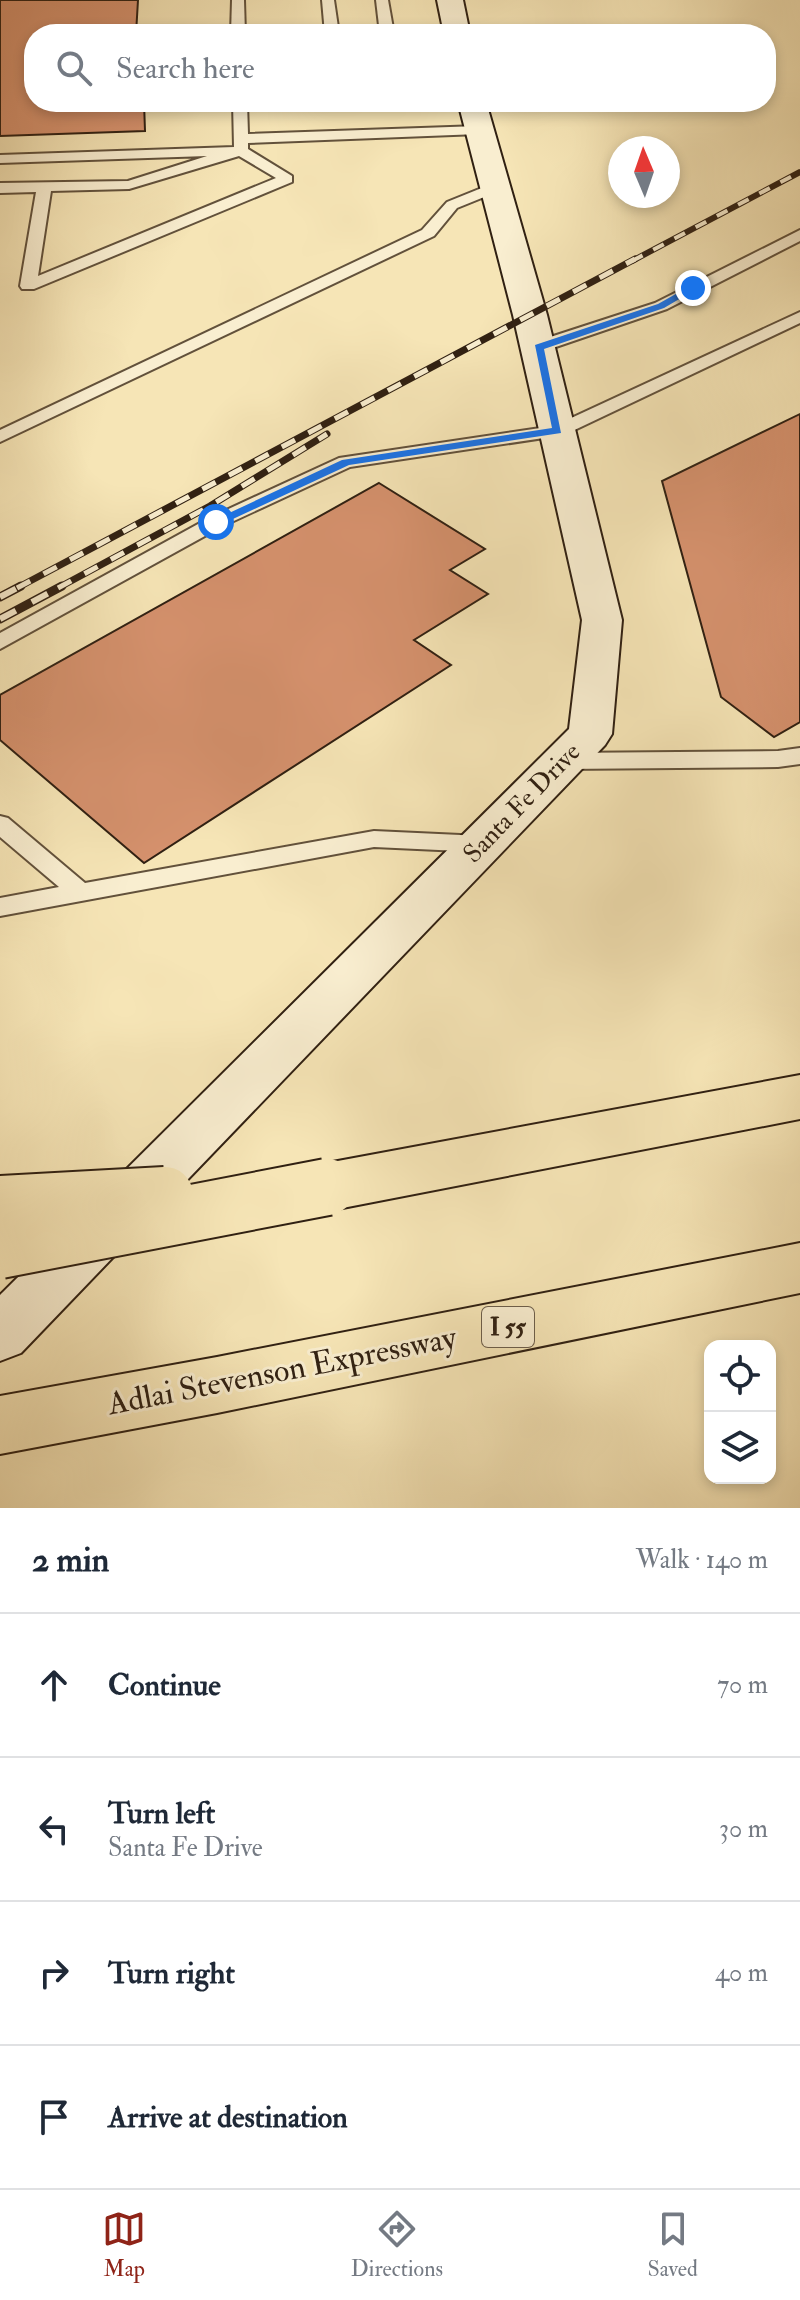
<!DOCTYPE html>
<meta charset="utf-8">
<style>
body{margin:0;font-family:"IM FELL Double Pica",serif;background:#f6f6f7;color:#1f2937}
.controls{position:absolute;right:24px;bottom:24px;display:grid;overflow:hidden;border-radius:16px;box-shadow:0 4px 12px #0003}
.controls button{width:72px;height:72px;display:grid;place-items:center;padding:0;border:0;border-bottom:2px solid #e0e1e3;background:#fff;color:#1f2937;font:40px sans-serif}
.compass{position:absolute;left:608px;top:136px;width:72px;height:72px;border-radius:50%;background:#fff;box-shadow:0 4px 12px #0003;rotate:358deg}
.stop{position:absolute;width:24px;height:24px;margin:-18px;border:6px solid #1a73e8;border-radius:50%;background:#fff}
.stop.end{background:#1a73e8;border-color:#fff;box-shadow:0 2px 8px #0008}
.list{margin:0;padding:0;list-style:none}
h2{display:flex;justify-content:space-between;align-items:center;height:104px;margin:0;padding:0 32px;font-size:34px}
h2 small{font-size:26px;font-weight:400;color:#747a83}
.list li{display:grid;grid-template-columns:52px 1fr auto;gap:24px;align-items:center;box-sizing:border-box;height:144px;padding:0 32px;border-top:2px solid #e0e1e3}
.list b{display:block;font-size:30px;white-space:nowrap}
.list p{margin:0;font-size:26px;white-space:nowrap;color:#747a83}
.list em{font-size:26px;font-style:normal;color:#747a83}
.icon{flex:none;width:44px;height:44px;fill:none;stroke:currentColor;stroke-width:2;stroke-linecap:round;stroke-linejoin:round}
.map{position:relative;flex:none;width:800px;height:1508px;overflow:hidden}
.search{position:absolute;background:#fff;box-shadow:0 4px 12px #0003;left:24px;right:24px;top:24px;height:88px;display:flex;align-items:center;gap:20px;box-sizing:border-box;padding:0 28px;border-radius:32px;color:#747a83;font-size:30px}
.sheet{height:680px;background:#fff}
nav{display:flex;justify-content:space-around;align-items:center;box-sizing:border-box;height:112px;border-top:2px solid #e0e1e3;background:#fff;font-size:22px;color:#747a83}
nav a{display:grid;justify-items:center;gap:4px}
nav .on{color:#8f2418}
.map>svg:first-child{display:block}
.building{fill:#d5916d;stroke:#302012;stroke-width:2}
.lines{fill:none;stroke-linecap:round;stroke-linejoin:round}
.lane-casing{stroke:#62513b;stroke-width:4}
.secondary-casing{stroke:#302012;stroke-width:4}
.highway-casing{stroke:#302012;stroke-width:4}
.lane{fill:#f9eed0;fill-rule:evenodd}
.secondary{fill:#f9eed0;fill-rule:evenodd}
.highway{fill:#f6e5b6;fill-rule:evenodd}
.rail-far2-casing{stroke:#302012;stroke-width:6}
.rail-far1-casing{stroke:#302012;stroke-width:7}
.rail-casing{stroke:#302012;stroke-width:9}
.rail-far2{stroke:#f9eed0;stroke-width:4;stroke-dasharray:12;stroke-linecap:butt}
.rail-far1{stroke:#f9eed0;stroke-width:5;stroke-dasharray:15;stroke-linecap:butt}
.rail{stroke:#f9eed0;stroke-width:6;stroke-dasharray:18;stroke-linecap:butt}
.highway-bridge-casing{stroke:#302012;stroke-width:60;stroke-linecap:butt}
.highway-bridge{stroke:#f6e5b6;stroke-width:56}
.route{fill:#1a73e8}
.labels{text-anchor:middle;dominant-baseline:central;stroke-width:6;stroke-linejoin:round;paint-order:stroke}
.shield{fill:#f9eed0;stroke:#6c5e4b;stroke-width:2}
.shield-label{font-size:24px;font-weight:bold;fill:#302012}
.street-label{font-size:26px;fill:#302012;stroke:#f9eed0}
.near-street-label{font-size:32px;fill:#302012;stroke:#f9eed0}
</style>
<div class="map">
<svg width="800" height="1508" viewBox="0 0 800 1508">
<rect width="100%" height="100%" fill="#f6e5b6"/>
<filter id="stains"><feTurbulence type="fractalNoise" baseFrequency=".0025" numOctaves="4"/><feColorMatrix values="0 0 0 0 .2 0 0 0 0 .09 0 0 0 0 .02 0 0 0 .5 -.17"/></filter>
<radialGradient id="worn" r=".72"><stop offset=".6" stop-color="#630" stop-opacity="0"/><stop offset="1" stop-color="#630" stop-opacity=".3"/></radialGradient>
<g class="building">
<path d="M0,0h138l-2,34h-102v68h110l1,29 -145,5z"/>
<path d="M800,414v308l-26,15 -53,-40 -59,-216z"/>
<path d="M379,483l106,66 -35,21 38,24 -74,46 37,25 -307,198 -144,-123v-45z"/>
</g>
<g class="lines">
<defs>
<g id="lane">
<path d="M232,0h12l1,34h-14z"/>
<path d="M322,0h12l5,34h-14z"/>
<path d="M376,0h12l6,34h-14z"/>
<path d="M233,102h14l1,32 231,-8 7,4 -7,4 -231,9v6l44,27v6l-258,107h-12l-2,-3 16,-94 -36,1v-10l128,-2 79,-25 -207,7v-8l234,-8zM239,156l37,22 -238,98 13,-85 78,-2z"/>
<path d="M494,183l5,2v6l-42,17 -23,28 -434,206v-12l422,-200 25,-28z"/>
<path d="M800,230v11l-133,68 -123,42 -6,1 -8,-5 2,-4 123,-40z"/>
<path d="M800,312v11l-236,112 -214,32 -127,59 -223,123v-16l209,-115 130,-60 215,-32z"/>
<path d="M800,748v16l-22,3 -215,2 -8,-3 -3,-5 3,-5 8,-3 215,-2z"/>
<path d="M0,816l8,2 77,65 289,-52 108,5 8,2 4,6 -4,6 -8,2 -108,-5 -374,69v-18l59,-11 -59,-50z"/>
</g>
<g id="secondary">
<path d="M437,0h26l7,34h-26z"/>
<path d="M458,102h28l61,213 75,305 -10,114 -7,11 -584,608 -21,8v-66l569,-566 13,-109 -69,-305z"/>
</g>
<g id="highway">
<path d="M800,1075v44l-473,92 -19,-7 -8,-17 8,-17 19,-7z"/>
<path d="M800,1243v50l-583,120 -217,41v-58l217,-39z"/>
</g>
</defs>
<use href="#lane" class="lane-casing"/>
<use href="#secondary" class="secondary-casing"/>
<use href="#highway" class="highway-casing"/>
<use href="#lane" class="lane"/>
<use href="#secondary" class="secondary"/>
<use href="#highway" class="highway"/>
<defs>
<path id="rail-far2" d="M632,261l168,-89"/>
<g id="rail-far1">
<path d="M17,588l618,-329"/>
<path d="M58,588l152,-82 117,-72"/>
</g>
<g id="rail">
<path d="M0,597l21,-11"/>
<path d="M0,619l62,-33"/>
</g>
</defs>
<use href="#rail-far2" class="rail-far2-casing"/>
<use href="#rail-far1" class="rail-far1-casing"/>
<use href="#rail" class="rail-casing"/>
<use href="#rail-far2" class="rail-far2"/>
<use href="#rail-far1" class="rail-far1"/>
<use href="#rail" class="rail"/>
<defs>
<g id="highway-bridge">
<path d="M0,1204l165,-9"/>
<path d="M0,1250l327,-63"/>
</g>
</defs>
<use href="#highway-bridge" class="highway-bridge-casing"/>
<use href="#highway-bridge" class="highway-bridge"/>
</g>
<path class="route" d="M690,286l8,2 -34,20 -120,41 17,84 -212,32 -129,60 -10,-3 132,-62 210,-32 -17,-83 123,-41z"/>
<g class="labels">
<rect class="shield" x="482" y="1307" width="52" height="40" rx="6"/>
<g class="shield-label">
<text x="508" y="1327">I 55</text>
</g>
<g class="street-label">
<text transform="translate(522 803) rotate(-46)">Santa Fe Drive</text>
</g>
<g class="near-street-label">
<text transform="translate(282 1371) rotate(-11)">Adlai Stevenson Expressway</text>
</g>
</g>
<rect width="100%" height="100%" filter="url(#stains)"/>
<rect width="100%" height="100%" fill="url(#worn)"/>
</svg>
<div class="controls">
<button><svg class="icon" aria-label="locate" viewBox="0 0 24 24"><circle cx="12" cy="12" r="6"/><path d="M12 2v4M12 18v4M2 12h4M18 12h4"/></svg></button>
<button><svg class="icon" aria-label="layers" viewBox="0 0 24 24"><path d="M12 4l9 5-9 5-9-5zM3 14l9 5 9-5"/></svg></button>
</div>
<svg class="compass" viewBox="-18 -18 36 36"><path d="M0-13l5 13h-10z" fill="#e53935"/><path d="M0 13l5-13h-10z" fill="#747a83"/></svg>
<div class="stop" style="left:216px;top:522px"></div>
<div class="stop end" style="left:693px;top:288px"></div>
<div class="search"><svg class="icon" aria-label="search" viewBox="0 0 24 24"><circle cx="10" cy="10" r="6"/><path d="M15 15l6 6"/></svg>Search here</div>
</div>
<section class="sheet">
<h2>2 min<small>Walk · 140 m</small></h2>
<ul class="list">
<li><svg class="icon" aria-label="ahead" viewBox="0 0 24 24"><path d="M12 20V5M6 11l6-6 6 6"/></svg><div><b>Continue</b></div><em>70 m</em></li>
<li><svg class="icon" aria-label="left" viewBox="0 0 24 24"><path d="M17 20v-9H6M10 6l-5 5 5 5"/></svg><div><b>Turn left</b><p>Santa Fe Drive</p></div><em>30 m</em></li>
<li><svg class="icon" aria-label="right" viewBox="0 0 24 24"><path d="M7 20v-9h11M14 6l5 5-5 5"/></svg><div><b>Turn right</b></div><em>40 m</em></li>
<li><svg class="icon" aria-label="arrive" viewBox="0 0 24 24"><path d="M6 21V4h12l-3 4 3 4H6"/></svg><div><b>Arrive at destination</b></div></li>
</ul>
</section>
<nav>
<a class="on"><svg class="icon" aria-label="map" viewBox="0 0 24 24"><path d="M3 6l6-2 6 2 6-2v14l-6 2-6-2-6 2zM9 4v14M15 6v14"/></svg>Map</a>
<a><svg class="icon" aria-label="directions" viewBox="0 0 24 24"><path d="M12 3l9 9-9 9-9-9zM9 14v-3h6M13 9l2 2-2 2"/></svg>Directions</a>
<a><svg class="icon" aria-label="saved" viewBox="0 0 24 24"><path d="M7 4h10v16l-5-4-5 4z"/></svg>Saved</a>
</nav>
